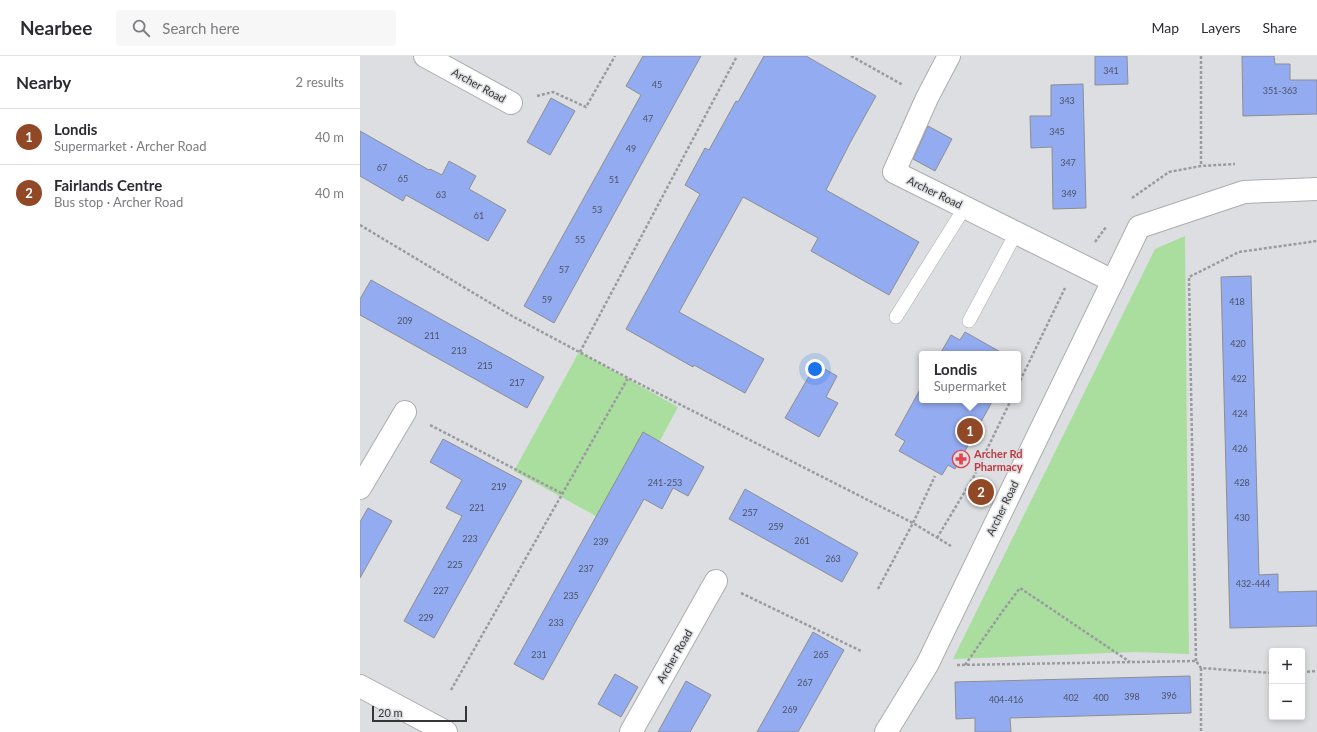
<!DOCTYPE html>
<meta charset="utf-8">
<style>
body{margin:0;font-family:Lato,sans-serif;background:#f7f7f7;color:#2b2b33}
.controls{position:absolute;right:12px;bottom:12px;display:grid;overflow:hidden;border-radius:4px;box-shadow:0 2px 6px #0003}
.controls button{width:36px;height:36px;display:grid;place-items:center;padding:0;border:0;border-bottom:1px solid #e1e1e2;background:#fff;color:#2b2b33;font:20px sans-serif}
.scale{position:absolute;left:12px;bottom:10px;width:95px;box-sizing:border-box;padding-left:4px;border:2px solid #363637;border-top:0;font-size:11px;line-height:14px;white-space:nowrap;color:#363637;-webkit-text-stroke:3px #dddee2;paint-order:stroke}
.you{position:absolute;left:455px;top:313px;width:14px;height:14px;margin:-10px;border:3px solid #fff;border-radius:50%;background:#1a73e8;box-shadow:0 0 0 6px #1a73e833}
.badge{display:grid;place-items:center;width:26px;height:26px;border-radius:50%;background:#904826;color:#fff;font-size:13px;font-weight:700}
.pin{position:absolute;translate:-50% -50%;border:2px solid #fff;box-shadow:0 1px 4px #0006}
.popup{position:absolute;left:559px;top:295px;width:102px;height:52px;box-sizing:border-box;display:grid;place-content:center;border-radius:4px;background:#fff;filter:drop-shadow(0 1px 3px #0005);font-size:13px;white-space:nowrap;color:#7c7c81}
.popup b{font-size:15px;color:#2b2b33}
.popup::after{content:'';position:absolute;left:50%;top:100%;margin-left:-8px;border:8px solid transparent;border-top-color:#fff}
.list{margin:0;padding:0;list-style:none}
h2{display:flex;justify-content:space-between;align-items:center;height:52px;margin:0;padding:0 16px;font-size:17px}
h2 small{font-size:13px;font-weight:400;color:#7c7c81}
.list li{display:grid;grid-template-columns:26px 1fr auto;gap:12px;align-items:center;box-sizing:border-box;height:56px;padding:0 16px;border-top:1px solid #e1e1e2}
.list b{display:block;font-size:15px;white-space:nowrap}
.list p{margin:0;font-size:13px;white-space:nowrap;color:#7c7c81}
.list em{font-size:13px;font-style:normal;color:#7c7c81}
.icon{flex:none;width:22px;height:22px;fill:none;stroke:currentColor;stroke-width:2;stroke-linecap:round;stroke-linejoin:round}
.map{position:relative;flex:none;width:957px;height:676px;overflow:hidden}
header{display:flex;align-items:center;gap:24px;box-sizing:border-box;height:56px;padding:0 20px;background:#fff;border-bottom:1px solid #e1e1e2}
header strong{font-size:19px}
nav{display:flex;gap:22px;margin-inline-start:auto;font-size:14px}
.search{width:280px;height:36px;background:#f7f7f7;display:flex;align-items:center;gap:10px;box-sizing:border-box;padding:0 14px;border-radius:4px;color:#7c7c81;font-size:15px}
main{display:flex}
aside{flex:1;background:#fff}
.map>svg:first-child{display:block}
.green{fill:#a9de9e}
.building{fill:#93abf0;stroke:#8d8e91}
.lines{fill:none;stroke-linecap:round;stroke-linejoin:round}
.lane-casing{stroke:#acadb0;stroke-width:14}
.street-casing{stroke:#acadb0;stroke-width:24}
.path{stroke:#9a9b9e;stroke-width:2.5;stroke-dasharray:3 2;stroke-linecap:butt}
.lane{stroke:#fff;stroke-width:13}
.street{stroke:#fff;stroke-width:22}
.labels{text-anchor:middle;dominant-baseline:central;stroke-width:3;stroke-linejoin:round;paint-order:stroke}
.number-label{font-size:9px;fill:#4d5365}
.street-label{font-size:11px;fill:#363637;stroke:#dddee2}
.health-label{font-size:11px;font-weight:bold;fill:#be3a42;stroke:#dddee2;text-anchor:start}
</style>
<header>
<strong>Nearbee</strong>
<div class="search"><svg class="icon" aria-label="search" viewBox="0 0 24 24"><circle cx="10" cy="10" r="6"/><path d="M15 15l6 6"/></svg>Search here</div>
<nav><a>Map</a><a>Layers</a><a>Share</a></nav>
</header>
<main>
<aside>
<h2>Nearby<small>2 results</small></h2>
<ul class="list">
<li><span class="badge">1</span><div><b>Londis</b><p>Supermarket · Archer Road</p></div><em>40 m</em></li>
<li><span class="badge">2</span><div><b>Fairlands Centre</b><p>Bus stop · Archer Road</p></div><em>40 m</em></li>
</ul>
</aside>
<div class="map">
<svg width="957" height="676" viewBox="0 0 957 676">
<rect width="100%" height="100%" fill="#dddee2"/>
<g class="green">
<path d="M825,180l4,418 -54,-2 -182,7 202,-410z"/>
<path d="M219,296l99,55 -64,119 -100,-55z"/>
</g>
<g class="building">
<path d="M283,0h58l-147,267 -30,-17 117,-211 -15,-9z"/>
<path d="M404,0h42l70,40 -25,45 -25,49 93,52 -30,53 -78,-44 7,-13 -75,-41 -64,115 85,47 -19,34 -51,-28 -1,2 -67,-38 74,-135 -15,-9 20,-37 4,2 27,-49 2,1z"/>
<path d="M735,0h32l1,28 -33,1z"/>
<path d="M882,0h32l1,8h15v16h27v34l-74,2z"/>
<path d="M723,28l3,124 -33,1 -1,-62 -21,1 -1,-32h21v-31z"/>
<path d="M191,42l24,13 -25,44 -23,-13z"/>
<path d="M568,70l24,13 -17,32 -22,-12z"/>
<path d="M0,75l69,39 1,-1 12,6 7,-14 27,15 -7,13 37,21 -18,31 -82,-46 -3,6 -43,-25z"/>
<path d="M891,220l8,299 19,-1v18l39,-1v35l-87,2 -9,-351z"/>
<path d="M11,224l173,97 -17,31 -167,-93v-16z"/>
<path d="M605,276l39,22h-64l11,-19 9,5z"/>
<path d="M456,308l21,12 -11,21 12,6 -19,34 -34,-19z"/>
<path d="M562,330v14h71l-38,69 -7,-4 -6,10 -43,-24 6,-10 -10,-6z"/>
<path d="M283,376l61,35 -16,29 -15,-8 -11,21 -18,-10 -101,181 -29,-16z"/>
<path d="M83,383l79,42 -88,157 -30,-17 58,-105 -16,-8 16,-28 -32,-18z"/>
<path d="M385,433l113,64 -16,29 -113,-63z"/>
<path d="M8,452l24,13 -32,57v-56z"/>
<path d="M453,576l31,18 -46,82h-41z"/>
<path d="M255,618l23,13 -17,30 -23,-13z"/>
<path d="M830,620l1,37 -181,5 1,14h-36v-14l-19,1 -1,-37z"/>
<path d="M326,625l25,14 -21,37h-32z"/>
</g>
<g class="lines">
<defs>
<g id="lane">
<path d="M536,261l69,-110"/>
<path d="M609,265l47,-88"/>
</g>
<g id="street">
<path d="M65,0l86,47"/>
<path d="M589,0l-22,42 -33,74 219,109"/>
<path d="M0,432l45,-76"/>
<path d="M0,630l86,46"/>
<path d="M271,676l85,-151"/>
<path d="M526,676l41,-67 212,-438 105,-35 73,-3"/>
</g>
</defs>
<use href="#lane" class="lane-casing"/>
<use href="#street" class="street-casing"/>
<g class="path">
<path d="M491,0l52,29"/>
<path d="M841,0v110"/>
<path d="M177,40l16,-4 33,15 29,-51"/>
<path d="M772,142l37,-26 32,-6 34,-2"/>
<path d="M0,169l152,91 116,62 285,145 38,23"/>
<path d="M735,186l11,-15"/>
<path d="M220,296l157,-296"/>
<path d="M658,329l47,-97"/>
<path d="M70,369l133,69"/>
<path d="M577,482l36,-60 38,-78"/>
<path d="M518,533l35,-66 22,-47"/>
<path d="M381,537l120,58"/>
<path d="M836,605l-7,-384 50,-25 78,-11"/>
<path d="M597,609l239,-4 5,7 71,5"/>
<path d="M605,609l37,-53 18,-24 110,74"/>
<path d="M841,612v64"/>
<path d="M942,616l15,-1"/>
<path d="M91,634l177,-312"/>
</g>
<use href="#lane" class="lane"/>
<use href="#street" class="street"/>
</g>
<defs>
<symbol id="pharmacy-ring" viewBox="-11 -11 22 22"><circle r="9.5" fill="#dddee2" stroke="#e0444e" stroke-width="1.5"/><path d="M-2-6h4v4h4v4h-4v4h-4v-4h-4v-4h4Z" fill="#e0444e"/></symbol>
</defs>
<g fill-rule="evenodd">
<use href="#pharmacy-ring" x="591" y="393" width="20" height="20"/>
</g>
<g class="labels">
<g class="number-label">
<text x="751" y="14">341</text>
<text x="297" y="28">45</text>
<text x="920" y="34">351-363</text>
<text x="707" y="44">343</text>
<text x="288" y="62">47</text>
<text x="697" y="75">345</text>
<text x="271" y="92">49</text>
<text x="708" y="106">347</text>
<text x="22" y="111">67</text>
<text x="43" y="122">65</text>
<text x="254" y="123">51</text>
<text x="709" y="137">349</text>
<text x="81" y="138">63</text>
<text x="237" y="153">53</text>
<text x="119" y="159">61</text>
<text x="220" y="183">55</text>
<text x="204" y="213">57</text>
<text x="187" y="243">59</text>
<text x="877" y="245">418</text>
<text x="45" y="264">209</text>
<text x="72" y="279">211</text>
<text x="878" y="287">420</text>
<text x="99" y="294">213</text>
<text x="125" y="309">215</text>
<text x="879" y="322">422</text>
<text x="157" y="326">217</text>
<text x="880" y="357">424</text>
<text x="880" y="392">426</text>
<text x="305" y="426">241-253</text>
<text x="882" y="426">428</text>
<text x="139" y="430">219</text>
<text x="117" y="451">221</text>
<text x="390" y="456">257</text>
<text x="882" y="461">430</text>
<text x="416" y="470">259</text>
<text x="110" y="482">223</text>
<text x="442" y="484">261</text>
<text x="241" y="485">239</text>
<text x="473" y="502">263</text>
<text x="95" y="508">225</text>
<text x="226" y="512">237</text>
<text x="893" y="527">432-444</text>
<text x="81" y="534">227</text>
<text x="211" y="539">235</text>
<text x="66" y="561">229</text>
<text x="196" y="566">233</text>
<text x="179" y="598">231</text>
<text x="461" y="598">265</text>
<text x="445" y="626">267</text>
<text x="809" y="639">396</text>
<text x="772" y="640">398</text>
<text x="711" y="641">402</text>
<text x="741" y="641">400</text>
<text x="646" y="643">404-416</text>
<text x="430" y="653">269</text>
</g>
<g class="street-label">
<text transform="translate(119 29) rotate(29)">Archer Road</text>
<text transform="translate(575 136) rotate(26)">Archer Road</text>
<text transform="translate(642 452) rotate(-64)">Archer Road</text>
<text transform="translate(314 600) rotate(-60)">Archer Road</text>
</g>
<g class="health-label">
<text x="614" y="397">Archer Rd<tspan x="614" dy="13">Pharmacy</tspan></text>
</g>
</g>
</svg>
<div class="controls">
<button>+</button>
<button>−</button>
</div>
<div class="scale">20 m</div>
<div class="you"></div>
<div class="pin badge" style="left:610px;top:375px">1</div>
<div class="popup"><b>Londis</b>Supermarket</div>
<div class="pin badge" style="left:621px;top:436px">2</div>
</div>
</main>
